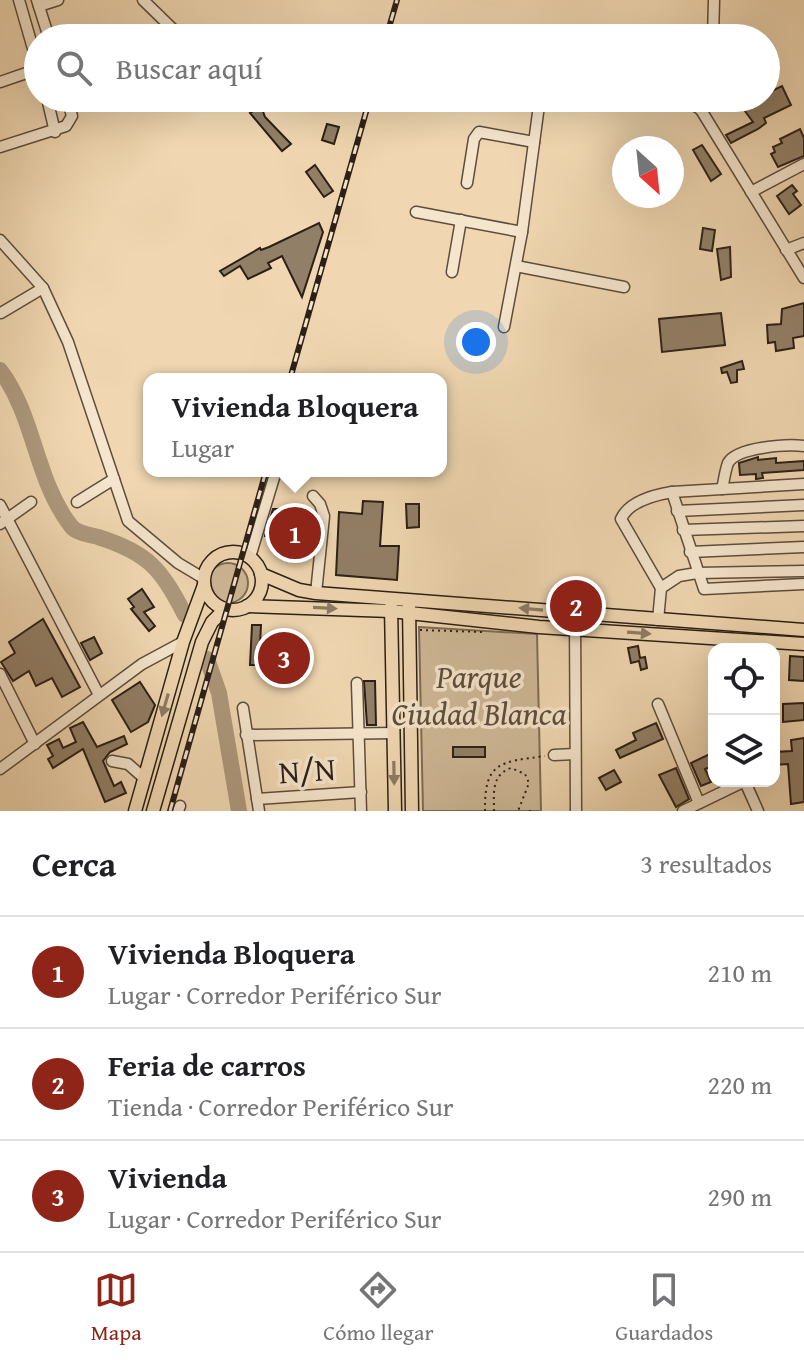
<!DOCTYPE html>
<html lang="es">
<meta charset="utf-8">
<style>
body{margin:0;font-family:"Gentium Book Plus",serif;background:#f6f6f6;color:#202124}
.controls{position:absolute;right:24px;bottom:24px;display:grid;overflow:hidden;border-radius:16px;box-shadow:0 8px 32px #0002}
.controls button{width:72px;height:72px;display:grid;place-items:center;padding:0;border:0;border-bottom:2px solid #e0e0e0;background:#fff;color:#202124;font:40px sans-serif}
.compass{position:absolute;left:612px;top:136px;width:72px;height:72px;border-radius:50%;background:#fff;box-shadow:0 8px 32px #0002;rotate:153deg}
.you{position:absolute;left:476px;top:342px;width:28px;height:28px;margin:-20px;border:6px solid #fff;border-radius:50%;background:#1a73e8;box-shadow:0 0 0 12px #1a73e833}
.badge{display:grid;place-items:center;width:52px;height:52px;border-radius:50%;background:#8f2418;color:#fff;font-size:26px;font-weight:700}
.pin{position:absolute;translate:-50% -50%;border:4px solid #fff;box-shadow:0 2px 8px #0006}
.popup{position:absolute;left:143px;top:373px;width:304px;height:104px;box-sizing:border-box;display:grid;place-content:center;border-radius:16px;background:#fff;filter:drop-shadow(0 2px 6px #0005);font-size:26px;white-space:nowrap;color:#757577}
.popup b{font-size:30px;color:#202124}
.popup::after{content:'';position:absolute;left:50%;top:100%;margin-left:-16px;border:16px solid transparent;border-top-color:#fff}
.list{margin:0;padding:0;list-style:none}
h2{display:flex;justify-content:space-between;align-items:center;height:104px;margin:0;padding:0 32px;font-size:34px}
h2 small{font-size:26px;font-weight:400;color:#757577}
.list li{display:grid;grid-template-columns:52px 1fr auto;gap:24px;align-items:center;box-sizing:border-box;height:112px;padding:0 32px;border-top:2px solid #e0e0e0}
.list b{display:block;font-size:30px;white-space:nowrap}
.list p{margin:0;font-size:26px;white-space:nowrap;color:#757577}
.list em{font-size:26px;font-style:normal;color:#757577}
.icon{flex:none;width:44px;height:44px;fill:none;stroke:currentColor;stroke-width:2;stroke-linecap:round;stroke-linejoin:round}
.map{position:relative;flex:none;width:804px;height:811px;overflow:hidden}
.search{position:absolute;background:#fff;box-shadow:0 8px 32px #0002;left:24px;right:24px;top:24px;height:88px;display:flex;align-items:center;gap:20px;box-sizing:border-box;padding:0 28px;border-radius:44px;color:#757577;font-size:30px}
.sheet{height:440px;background:#fff}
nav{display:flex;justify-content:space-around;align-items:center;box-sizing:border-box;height:112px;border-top:2px solid #e0e0e0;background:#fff;font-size:22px;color:#757577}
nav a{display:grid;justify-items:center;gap:4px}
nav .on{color:#8f2418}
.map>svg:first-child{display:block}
.green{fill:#cfb897;stroke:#7e6c56;stroke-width:2}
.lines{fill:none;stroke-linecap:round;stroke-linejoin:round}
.river{stroke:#ad987c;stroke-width:16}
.building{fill:#927f67;stroke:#2c1f16;stroke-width:2}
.minor-casing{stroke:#5d4d3d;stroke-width:13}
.major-casing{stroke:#2c1f16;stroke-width:15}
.path{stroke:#2c1f16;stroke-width:2;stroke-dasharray:2 4;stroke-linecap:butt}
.minor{stroke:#f5e5cc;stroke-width:10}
.major{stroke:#f0d7b1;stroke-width:12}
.rail-casing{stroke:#2c1f16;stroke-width:6}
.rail{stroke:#f5e5cc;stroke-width:3;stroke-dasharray:9;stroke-linecap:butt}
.oneway{fill:#8e7b64}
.labels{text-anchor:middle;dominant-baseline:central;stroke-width:7;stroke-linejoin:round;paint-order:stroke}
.park-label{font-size:32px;font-style:italic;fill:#5d4d3d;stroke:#f5e5cc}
.street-label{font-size:32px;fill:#2c1f16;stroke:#f5e5cc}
</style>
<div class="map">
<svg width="804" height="811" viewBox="0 0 804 811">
<rect width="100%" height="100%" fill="#f0d7b1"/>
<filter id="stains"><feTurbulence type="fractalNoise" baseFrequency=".0025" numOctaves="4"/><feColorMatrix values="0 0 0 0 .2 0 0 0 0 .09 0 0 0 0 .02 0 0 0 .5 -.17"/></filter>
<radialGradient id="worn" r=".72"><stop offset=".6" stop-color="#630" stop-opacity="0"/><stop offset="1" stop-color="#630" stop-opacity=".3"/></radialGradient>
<g class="green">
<circle cx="228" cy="583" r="20"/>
<path d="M419,627l118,7 4,177h-118z"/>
</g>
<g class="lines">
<g class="river">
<path d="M0,370c35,46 35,110 71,156 5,7 19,9 27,11 51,16 63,32 87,78"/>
<path d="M207,659l12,34 20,118"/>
</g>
</g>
<g class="building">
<path d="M766,80l6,11 10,-5 9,19 -27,13 2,5 -8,6 -27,14 -5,-8 27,-13 -11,-15 6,-8 5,4 13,-5z"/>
<path d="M261,106l4,11 26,27 -9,7 -32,-38z"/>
<path d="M327,124l12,3 -5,17 -12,-4z"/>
<path d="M800,129l4,9v18l-26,11 -7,-13 4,-2 -2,-5 9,-4 -2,-4z"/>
<path d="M702,145l19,29 -10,7 -18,-31z"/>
<path d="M315,165l18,26 -9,6 -18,-25z"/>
<path d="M792,185l5,6 -4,3 8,11 -12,9 -12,-18z"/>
<path d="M319,223l4,9 -21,65 -20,-41 -14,7 3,5 -23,11 -8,-13 -16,10 -4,-5 40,-23 1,2 8,-3z"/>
<path d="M703,228l12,2 -3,21 -12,-2z"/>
<path d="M730,247l1,30 -10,3 -4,-31z"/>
<path d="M804,303v33l-11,2 1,10 -18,3 -1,-9 -7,1 -1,-18 14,-1 1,-15z"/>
<path d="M721,313l4,32 -63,7 -3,-33z"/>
<path d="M742,361l2,8 -7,1v12l-6,1 -4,-11 -5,1 -1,-5z"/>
<path d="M758,457v3l18,-2v5l28,-2v9l-42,3 1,5 -7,1v-5l-16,1 -1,-12z"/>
<path d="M363,501l20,1 -3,44h19l-2,34 -61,-5 3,-63 23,2z"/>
<path d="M406,504h13v23l-12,1z"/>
<path d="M273,509h7v10l26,6 -4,20 -37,-9z"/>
<path d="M142,589l12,18 -10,5 11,14 -6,5 -18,-22 3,-2 -6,-8z"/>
<path d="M43,619l37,68 -18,10 -10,-19 -16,8 -7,-15 -16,10 -12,-19 14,-9 -6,-11z"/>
<path d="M252,625h9l-2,40h-9z"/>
<path d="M94,637l8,16 -12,7 -9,-17z"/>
<path d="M275,645l19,2 -2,23 -18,-1z"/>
<path d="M638,646l2,12 5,-1 2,11 -6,2 -2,-9 -8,2 -3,-15z"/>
<path d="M790,656l14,1v24l-15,-1z"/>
<path d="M364,681h11l1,44h-9z"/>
<path d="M140,682l15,23 -7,17 -17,10 -19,-32z"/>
<path d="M804,703v17l-21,2v-18z"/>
<path d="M83,722l14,25 27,-11 3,8 -17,8 -7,9 11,25 7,-4 5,11 -21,9 -22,-53 -30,19 -5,-9 5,-3 -6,-11 12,-6 4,9 13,-6 -6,-14z"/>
<path d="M656,723l7,16 -43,19 -4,-8 20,-10 -3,-7z"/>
<path d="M804,738v64l-13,2 -3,-40 -14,1v-13l18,-1 -1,-11z"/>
<rect x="453" y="747" width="32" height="10"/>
<path d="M714,752v13l-9,4 6,13 -10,4 -10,-23z"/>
<path d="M676,768l13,31 -13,8 -17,-32z"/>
<path d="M614,770l7,12 -15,8 -7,-12z"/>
</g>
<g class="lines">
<defs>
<g id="minor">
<path d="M19,0l19,66"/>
<path d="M37,0l12,38"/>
<path d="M143,0l39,38"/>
<path d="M39,6l19,-6"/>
<path d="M137,38l33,-10"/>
<path d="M713,38l1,-38"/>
<path d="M0,82l38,-13"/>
<path d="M47,98l8,34"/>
<path d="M684,98l17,12"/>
<path d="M704,98l-3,12 103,168"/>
<path d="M0,147l66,-21 6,-10 -5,-18"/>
<path d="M467,183l7,-44 5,-7 55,10"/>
<path d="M751,192l53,-28"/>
<path d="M416,212l106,20"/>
<path d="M0,240l43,48 25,54 60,179 50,42 25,15"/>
<path d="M786,250l18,-7"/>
<path d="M516,266l108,21"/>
<path d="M452,272l9,-52"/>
<path d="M1,313l42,-25"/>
<path d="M504,327l18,-95 18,-134"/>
<path d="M804,484l-132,8 32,97 100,-5"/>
<path d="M722,489c2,-8 3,-18 6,-26 9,-16 59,-19 76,-17"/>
<path d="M313,496l7,8 4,12 -8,77"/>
<path d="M77,502l37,-23"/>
<path d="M0,505l99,190"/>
<path d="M677,511l127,-6"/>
<path d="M0,524l31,-22"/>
<path d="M683,530l121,-4"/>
<path d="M690,552l114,-5"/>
<path d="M250,557l26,-86"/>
<path d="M661,588l-40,-69c8,-18 33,-24 51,-27"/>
<path d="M575,613l1,198"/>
<path d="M658,620l3,-32 18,-12 18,-3 107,-2"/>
<path d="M0,674l35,70"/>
<path d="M357,683l4,128"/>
<path d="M658,704l41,99"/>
<path d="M243,708l16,103"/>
<path d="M246,735l148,-2"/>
<path d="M554,755l21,-1"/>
<path d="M112,761l16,3 16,14"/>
<path d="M0,769l142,-105 41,-22"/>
<path d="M257,799l104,-7"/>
<path d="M178,811l2,-5"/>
<path d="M683,811l58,-28 5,1 12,27"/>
</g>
<g id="major">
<circle cx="233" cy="581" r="29"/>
<path d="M261,574l38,16 17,3 488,37"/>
<path d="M247,606l144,5 148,16 265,17"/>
<path d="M409,606l3,205"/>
<path d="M391,607l4,204"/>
<path d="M135,811l48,-169 21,-57"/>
<path d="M153,811l49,-169 10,-20 12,-12"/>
</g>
</defs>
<use href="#minor" class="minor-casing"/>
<use href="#major" class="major-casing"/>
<g class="path">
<path d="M420,630l62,2"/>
<path d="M485,811c-1,-50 16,-49 60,-55"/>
<path d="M494,811c0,-18 -3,-36 17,-43l14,6 4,9 -11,28"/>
<path d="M529,811h5"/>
</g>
<use href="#minor" class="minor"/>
<use href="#major" class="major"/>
<defs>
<g id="rail">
<path d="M386,38l11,-38"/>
<path d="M290,379l80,-281"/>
<path d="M170,811l96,-340"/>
</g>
</defs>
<use href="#rail" class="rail-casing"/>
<use href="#rail" class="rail"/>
</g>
<defs><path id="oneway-solid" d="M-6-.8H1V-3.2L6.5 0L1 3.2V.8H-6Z" transform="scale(2)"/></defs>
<g class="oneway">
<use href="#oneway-solid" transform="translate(325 608) rotate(3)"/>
<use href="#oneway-solid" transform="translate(531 609) rotate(-175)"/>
<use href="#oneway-solid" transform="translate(639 633) rotate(4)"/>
<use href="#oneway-solid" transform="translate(165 705) rotate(106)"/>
<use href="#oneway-solid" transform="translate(394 773) rotate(89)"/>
</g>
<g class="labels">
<g class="park-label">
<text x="479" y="676">Parque<tspan x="479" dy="37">Ciudad Blanca</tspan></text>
</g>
<g class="street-label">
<text transform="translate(307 770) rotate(-4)">N/N</text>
</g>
</g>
<rect width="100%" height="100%" filter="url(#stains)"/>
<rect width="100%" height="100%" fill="url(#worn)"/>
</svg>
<div class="controls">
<button><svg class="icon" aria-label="locate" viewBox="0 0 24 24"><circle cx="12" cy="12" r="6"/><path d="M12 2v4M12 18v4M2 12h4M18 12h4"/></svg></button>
<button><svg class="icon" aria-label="layers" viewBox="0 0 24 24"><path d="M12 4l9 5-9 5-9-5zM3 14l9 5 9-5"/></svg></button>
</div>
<svg class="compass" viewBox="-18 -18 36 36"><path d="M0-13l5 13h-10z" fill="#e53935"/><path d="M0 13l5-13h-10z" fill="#757577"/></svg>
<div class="you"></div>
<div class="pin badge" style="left:295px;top:533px">1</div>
<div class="popup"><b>Vivienda Bloquera</b>Lugar</div>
<div class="pin badge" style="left:576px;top:606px">2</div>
<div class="pin badge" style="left:284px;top:658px">3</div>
<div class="search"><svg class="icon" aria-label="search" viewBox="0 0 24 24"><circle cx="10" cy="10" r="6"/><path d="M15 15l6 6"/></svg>Buscar aquí</div>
</div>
<section class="sheet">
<h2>Cerca<small>3 resultados</small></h2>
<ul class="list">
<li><span class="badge">1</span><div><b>Vivienda Bloquera</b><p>Lugar · Corredor Periférico Sur</p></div><em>210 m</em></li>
<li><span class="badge">2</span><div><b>Feria de carros</b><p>Tienda · Corredor Periférico Sur</p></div><em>220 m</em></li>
<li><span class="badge">3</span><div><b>Vivienda</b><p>Lugar · Corredor Periférico Sur</p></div><em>290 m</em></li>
</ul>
</section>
<nav>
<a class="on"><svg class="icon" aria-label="map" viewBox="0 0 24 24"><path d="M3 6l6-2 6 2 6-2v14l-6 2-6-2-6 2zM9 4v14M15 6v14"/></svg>Mapa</a>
<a><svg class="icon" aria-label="directions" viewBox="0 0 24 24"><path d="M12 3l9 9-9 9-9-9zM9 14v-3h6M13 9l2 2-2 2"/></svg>Cómo llegar</a>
<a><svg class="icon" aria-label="saved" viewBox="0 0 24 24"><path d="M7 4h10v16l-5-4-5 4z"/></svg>Guardados</a>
</nav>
